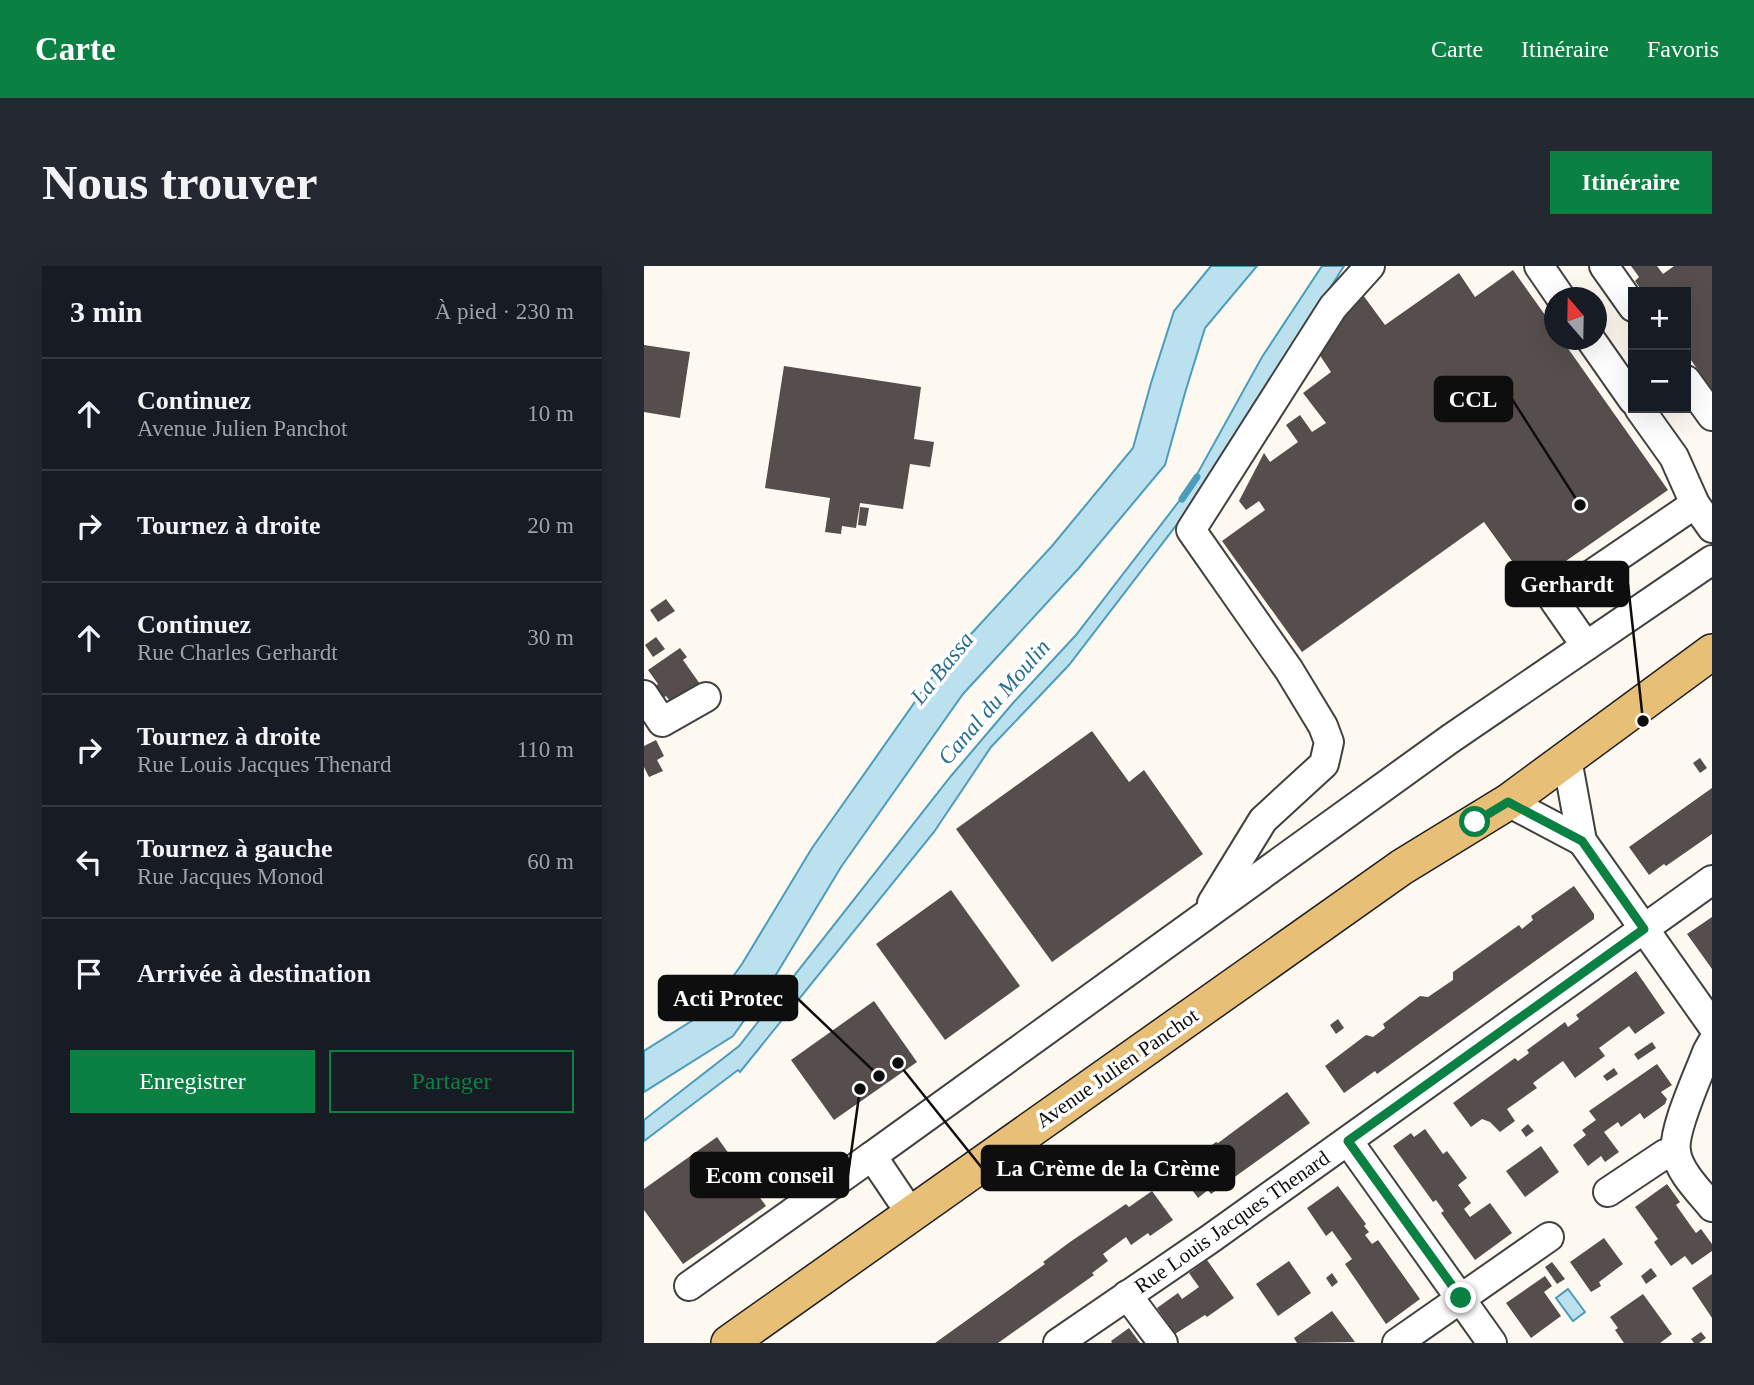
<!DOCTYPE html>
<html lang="fr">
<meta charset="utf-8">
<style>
body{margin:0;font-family:Georgia,serif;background:#242831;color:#f1f3f6}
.controls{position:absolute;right:21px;top:21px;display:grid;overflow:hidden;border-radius:0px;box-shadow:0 7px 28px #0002}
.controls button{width:63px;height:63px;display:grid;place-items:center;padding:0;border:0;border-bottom:2px solid #363941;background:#171b24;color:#f1f3f6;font:35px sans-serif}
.compass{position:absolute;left:900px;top:21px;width:63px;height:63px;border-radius:50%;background:#171b24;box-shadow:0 7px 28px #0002;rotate:340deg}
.stop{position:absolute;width:21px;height:21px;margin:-16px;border:5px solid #0b8043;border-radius:50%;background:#fff}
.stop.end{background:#0b8043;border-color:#fff;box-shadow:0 2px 7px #0008}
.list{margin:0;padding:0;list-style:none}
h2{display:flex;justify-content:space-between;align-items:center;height:91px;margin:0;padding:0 28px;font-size:30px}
h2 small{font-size:23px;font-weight:400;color:#9ea1a6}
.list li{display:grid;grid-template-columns:46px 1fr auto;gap:21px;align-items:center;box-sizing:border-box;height:112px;padding:0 28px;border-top:2px solid #363941}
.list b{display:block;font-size:26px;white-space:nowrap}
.list p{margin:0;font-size:23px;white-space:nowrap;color:#9ea1a6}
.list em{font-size:23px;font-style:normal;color:#9ea1a6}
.actions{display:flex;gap:14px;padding:21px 28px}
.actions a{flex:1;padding:16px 0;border:2px solid #0b8043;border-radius:0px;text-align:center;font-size:24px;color:#0b8043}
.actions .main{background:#0b8043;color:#fff}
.icon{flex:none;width:38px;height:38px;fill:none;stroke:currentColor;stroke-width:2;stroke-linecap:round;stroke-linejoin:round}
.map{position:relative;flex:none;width:1068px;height:1077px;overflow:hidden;border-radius:0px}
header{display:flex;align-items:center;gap:42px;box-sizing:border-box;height:98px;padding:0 35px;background:#0b8043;color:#fff}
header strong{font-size:33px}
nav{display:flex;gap:38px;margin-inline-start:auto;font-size:24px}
.intro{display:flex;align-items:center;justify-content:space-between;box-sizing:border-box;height:168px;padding:0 42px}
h1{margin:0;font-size:49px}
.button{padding:18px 32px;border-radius:0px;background:#0b8043;color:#fff;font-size:24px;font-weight:700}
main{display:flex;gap:42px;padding:0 42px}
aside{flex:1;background:#171b24;border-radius:0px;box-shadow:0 7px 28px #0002}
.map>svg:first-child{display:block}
.water{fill:#bbe1ee;stroke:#4c9cbc;stroke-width:2}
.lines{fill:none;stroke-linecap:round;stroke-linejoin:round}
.stream{stroke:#4c9cbc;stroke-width:7}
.building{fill:#554e4c}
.minor-casing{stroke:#414141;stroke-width:32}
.major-casing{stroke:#1f1f1f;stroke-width:38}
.minor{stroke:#fff;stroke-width:28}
.major{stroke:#e7bf77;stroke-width:35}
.route{stroke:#0b8043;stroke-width:9}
.labels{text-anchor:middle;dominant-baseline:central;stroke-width:7;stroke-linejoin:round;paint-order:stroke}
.street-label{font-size:21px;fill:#0e0e0e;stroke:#fff}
.water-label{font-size:23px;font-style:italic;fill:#276e90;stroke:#fff}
.leader{fill:none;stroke:#0e0e0e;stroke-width:2.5}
.callout-dot{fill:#0e0e0e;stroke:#fff;stroke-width:2.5}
.callout{fill:#0e0e0e;stroke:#0e0e0e;stroke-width:2.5}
.callout-label{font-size:23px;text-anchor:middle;font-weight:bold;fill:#fff}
</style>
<header>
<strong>Carte</strong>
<nav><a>Carte</a><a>Itinéraire</a><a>Favoris</a></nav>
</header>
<div class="intro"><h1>Nous trouver</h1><a class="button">Itinéraire</a></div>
<main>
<aside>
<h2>3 min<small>À pied · 230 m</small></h2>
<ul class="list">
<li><svg class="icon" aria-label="ahead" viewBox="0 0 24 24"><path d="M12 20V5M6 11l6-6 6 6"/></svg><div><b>Continuez</b><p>Avenue Julien Panchot</p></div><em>10 m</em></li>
<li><svg class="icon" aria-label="right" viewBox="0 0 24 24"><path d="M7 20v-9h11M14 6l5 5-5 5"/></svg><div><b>Tournez à droite</b></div><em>20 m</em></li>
<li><svg class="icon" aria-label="ahead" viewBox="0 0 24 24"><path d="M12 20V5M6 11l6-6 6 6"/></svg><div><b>Continuez</b><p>Rue Charles Gerhardt</p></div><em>30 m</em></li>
<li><svg class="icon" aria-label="right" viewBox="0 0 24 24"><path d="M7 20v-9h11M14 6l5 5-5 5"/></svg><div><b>Tournez à droite</b><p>Rue Louis Jacques Thenard</p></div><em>110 m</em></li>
<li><svg class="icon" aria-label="left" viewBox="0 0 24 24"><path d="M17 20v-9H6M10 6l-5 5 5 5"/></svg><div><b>Tournez à gauche</b><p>Rue Jacques Monod</p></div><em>60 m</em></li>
<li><svg class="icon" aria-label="arrive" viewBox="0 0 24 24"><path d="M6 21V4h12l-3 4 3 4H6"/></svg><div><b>Arrivée à destination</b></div></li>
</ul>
<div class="actions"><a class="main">Enregistrer</a><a>Partager</a></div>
</aside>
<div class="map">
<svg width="1068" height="1077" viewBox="0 0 1068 1077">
<rect width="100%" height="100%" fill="#fdf9f0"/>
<g class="water">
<path d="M567,0h46l-52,62 -20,65 -20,72 -87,104 -115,125 -122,173 -70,116 -38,53 -89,56v-41l65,-41 33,-46 70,-116 124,-176 116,-126 81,-98 18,-65 23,-72z"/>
<path d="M678,0h22l-146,231 -129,168 -78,82 -57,85 -194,240 -2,-2 -94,71v-21l95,-74 212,-270 62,-73 63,-68 114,-148 72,-130z"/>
<path d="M924,1023l17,23 -12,9 -17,-23z"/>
</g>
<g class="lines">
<path class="stream" d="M538,233l15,-22"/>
</g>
<g class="building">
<path d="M987,0h26l6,8 11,-8h38v124l-26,-37v-61h-43l-8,-11 4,-4z"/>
<path d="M869,4l42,59v11h7l106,150 -138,96 -46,-64 -182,130 -80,-111 43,-31 -6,-9 -13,9 -7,-9 25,-48 6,9 28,-20 -12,-17 14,-10 12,17 14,-9 -23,-30 28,-21 -16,-24 48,-53 22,30 74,-52 16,24z"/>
<path d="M0,79l46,7 -10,66 -36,-6z"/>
<path d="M140,100l137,21 -7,52 20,3 -4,25 -20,-3 -7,45 -43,-6 -4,25 -14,-2 -1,8 -16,-2 5,-34 -65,-10z"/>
<path d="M216,241l9,1 -3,18 -8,-1z"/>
<path d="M22,333l9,12 -17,11 -8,-12z"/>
<path d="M12,371l9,12 -12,8 -8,-12z"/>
<path d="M36,382l7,9 -4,3 17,24 -28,20 -6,-8 -5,3 -8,-11 5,-4 -10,-14z"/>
<path d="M448,465l37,51 15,-12 59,84 -151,108 -96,-133z"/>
<path d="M12,474l8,16 -7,4 6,11 -14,6 -5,-10v-21z"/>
<path d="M1056,492l7,10 -7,5 -7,-10z"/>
<path d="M1068,522v46l-46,32 -2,-2 -15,11 -20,-28z"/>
<path d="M930,620l20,28v5l-217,155 -2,-3 -31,22 -19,-27 41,-31 7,2 12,-9 -2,-4 37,-28 8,1 25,-17v-8l66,-47 3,4 11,-9 -2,-4z"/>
<path d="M307,624l69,96 -75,54 -69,-96z"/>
<path d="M1068,651v52l-25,-35z"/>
<path d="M992,705l29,42 -30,21 -6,-8 -30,22 6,8 -30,22 -12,-17 -30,22 4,5 -30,21 8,12 -15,11 -10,-10 -8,-3 -11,8 -18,-24 62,-45 3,3 11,-8 -2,-3 38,-28 3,5 11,-8 -3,-4z"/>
<path d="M230,735l43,61 -83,58 -43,-60z"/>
<path d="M694,753l6,9 -8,6 -6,-9z"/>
<path d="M1008,776l4,6 -18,12 -4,-6z"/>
<path d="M1013,798l15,21 -11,7 6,7 -2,5 -21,15 -4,-6 -19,14 -3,-5 -14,10 15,20 -14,10 -4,-6 -13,10 -15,-21 13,-10 -4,-5 14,-10 -7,-9z"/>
<path d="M970,802l4,6 -11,7 -4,-5z"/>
<path d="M643,826l23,31 -99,71 -3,-4 -10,8 -14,-19 27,-20 -6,-9 11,-8 2,1z"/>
<path d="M884,858l6,7 -8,6 -5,-7z"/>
<path d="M781,863l18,25 4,-3 20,27 -9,7 13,18 -7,6 6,8 20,-14 22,30 -37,27 -34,-47 3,-2 -8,-11 -3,2 -40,-56 18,-13 3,4z"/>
<path d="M73,871l49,69 -83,58 -39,-54v-21z"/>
<path d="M897,880l18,26 -34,25 -19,-26z"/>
<path d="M1023,918l13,18 -4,3 17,24 3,4 5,-4 11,15v7l-20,14 -7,-9 -14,10 -17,-24 4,-3 -23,-32z"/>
<path d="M694,920l28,38 -2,2 5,6 -4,3 7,9 6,-4 42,59 -34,25 -41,-60 7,-5 -20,-28 -6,5 -19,-28z"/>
<path d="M508,925l21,29 -23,16 -2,-3 -17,12 -5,-8 -23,17 5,7 -16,12 2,2 -96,68h-63l110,-79 -2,-2 27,-20 56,-38 3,3z"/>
<path d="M960,972l19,26 -24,18 2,4 -10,6 -21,-30z"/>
<path d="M563,994l27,38 -27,19 -2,-2 -30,19 -18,-26 21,-15 4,6 17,-12 -10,-14z"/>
<path d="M645,995l22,32 -33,23 -22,-32z"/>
<path d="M908,996l13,17 -8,5 -12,-17z"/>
<path d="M1007,1002l6,8 -11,8 -5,-8z"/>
<path d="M688,1007l6,9 -6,5 -6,-9z"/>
<path d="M1068,1008v44l-20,-30z"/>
<path d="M901,1010l7,10 -8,6 17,24 -30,22 -25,-35z"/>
<path d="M999,1028l29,40 -12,9h-36l-9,-13 3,-2 -8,-11z"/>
<path d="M688,1045l23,31 -58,1 -3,-5z"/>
<path d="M485,1062l11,15h-28l-1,-2z"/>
<path d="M1057,1066l5,6 -7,5h-5l-3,-4z"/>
</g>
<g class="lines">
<defs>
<g id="minor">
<path d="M895,0l22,32"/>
<path d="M960,0l29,41"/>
<path d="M947,74l42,60"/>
<path d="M1042,114l26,36"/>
<path d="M995,142l35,49 21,47 17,24"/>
<path d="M942,380l-32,-46 141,-96"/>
<path d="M0,429l18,27 44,-25"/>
<path d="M923,493l15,82 130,184"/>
<path d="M864,536l74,39"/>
<path d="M568,637l51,-83 61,-56 5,-22 -6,-16 -34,-56 -98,-140 142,-223 37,-41"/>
<path d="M1068,777l-5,9c-8,22 -35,79 -31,100 3,20 24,40 36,55"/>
<path d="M704,875l144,202"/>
<path d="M964,926l57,-38 11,-2"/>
<path d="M267,948l-39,-58 578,-417 262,-179"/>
<path d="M45,1020l183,-130"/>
<path d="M483,1029l36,48"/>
<path d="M414,1077l152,-104 502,-359"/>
<path d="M753,1077l152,-106"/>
</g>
<path id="major" d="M85,1077l673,-476 106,-65 204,-150"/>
</defs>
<use href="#minor" class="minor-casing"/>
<use href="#major" class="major-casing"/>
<use href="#minor" class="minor"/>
<use href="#major" class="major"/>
</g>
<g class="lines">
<path class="route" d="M817,1032l-113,-157 296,-212 -62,-88 -74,-39 -33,20"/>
</g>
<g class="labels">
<g class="street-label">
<text transform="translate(473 802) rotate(-35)">Avenue Julien Panchot</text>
<text transform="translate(588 956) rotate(-35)">Rue Louis Jacques Thenard</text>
</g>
<g class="water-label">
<text transform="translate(298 402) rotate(-51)">La Bassa</text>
<text transform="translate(350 436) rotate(-49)">Canal du Moulin</text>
</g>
</g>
<path class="leader" d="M936 239L868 133M999 455L984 318M235 810L153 732M254 797L338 902M216 823L204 909"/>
<g class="callout-dot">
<circle cx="936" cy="239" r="7"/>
<circle cx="999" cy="455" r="7"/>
<circle cx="235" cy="810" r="7"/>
<circle cx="254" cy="797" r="7"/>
<circle cx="216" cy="823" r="7"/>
</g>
<g class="callout">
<rect x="791" y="111" width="77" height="44" rx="7"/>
<rect x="862" y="296" width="122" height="44" rx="7"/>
<rect x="15" y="710" width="138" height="44" rx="7"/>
<rect x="338" y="880" width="252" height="44" rx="7"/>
<rect x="47" y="887" width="157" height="44" rx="7"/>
</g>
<g class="callout-label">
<text x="829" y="141">CCL</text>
<text x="923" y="326">Gerhardt</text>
<text x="84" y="740">Acti Protec</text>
<text x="464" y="910">La Crème de la Crème</text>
<text x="126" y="917">Ecom conseil</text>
</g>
</svg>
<div class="controls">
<button>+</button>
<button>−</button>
</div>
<svg class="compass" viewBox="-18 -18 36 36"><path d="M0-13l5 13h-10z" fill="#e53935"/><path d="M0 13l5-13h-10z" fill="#9ea1a6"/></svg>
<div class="stop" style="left:831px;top:556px"></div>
<div class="stop end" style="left:817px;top:1032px"></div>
</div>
</main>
